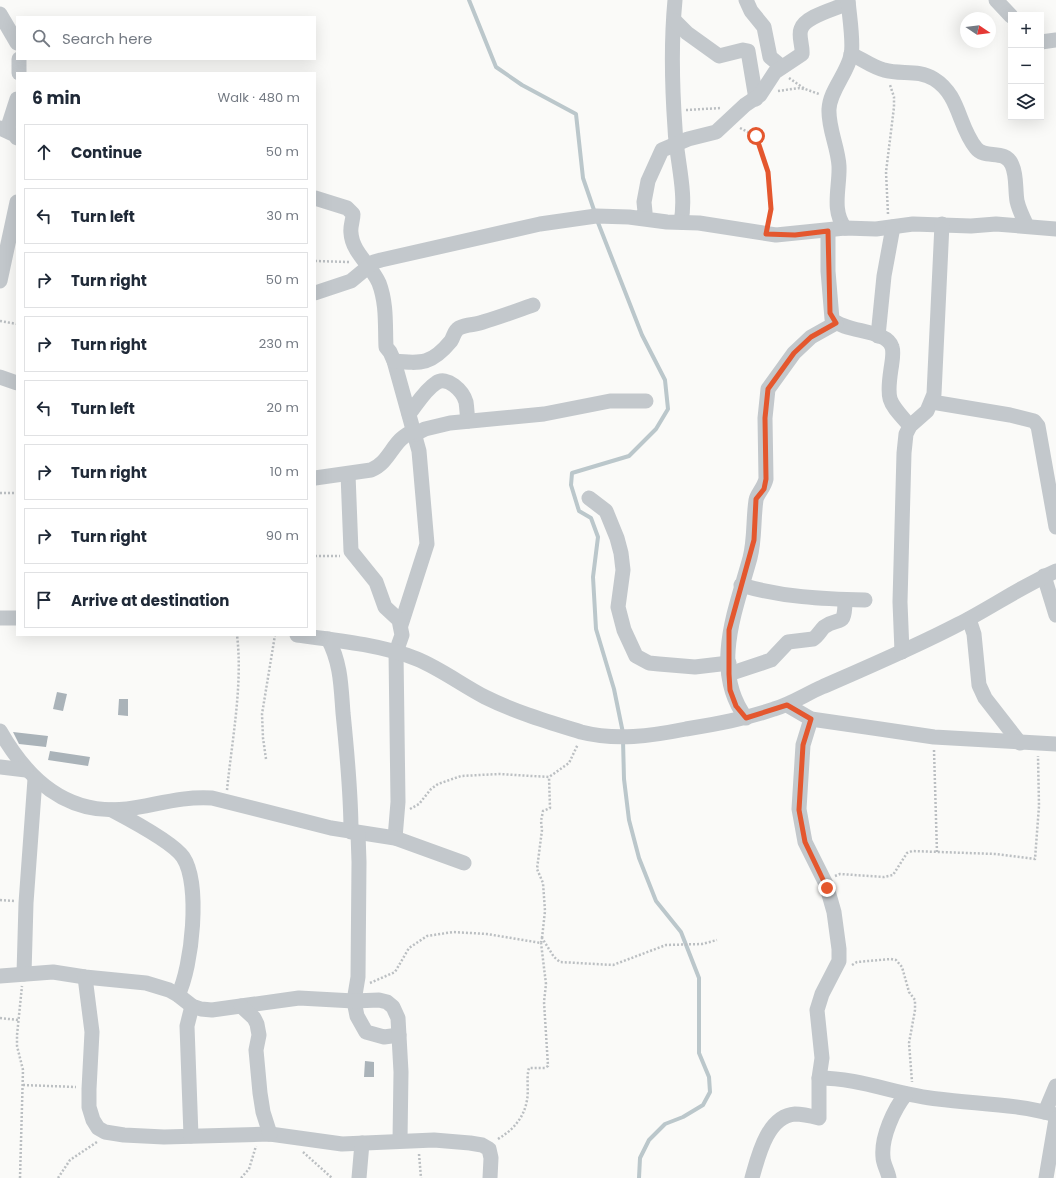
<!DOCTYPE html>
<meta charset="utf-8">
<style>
body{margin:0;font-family:Poppins,sans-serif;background:#f6f6f7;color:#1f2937}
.controls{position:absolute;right:12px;top:12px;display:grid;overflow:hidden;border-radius:0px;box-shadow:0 4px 16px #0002}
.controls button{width:36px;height:36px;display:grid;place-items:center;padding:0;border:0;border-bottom:1px solid #e0e1e3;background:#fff;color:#1f2937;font:20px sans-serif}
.compass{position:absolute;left:960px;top:12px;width:36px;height:36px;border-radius:50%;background:#fff;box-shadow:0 4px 16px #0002;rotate:103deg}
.stop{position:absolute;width:12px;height:12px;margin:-9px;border:3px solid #e4572e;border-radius:50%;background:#fff}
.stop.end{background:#e4572e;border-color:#fff;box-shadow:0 1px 4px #0008}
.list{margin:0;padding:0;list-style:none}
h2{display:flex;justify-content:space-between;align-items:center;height:52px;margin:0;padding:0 16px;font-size:17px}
h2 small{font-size:13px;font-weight:400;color:#747a83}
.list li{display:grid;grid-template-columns:26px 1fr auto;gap:12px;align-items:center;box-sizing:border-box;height:56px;margin:0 8px 8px;padding:0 8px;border:1px solid #e0e1e3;border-radius:0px}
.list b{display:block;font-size:15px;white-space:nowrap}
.list em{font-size:13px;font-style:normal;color:#747a83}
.icon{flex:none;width:22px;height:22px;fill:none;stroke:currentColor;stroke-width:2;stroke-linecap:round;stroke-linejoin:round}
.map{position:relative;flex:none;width:1056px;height:1178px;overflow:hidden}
.search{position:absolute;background:#fff;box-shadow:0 4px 16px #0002;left:16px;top:16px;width:300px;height:44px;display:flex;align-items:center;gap:10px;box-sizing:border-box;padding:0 14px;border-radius:0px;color:#747a83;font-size:15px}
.panel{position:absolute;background:#fff;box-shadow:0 4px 16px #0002;left:16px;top:72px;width:300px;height:564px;border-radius:0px}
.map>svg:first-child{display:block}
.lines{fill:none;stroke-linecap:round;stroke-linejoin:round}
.stream{stroke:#bbc7cb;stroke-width:4}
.building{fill:#aab3b9}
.path{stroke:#bbbfc2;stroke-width:2.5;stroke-dasharray:2 2;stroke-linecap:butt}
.minor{stroke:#c3c8cc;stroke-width:15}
.route{stroke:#e4572e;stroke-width:5}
</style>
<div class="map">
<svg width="1056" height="1178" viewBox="0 0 1056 1178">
<rect width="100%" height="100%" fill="#fafaf8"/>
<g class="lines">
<g class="stream">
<path d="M469,0l27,67 26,18 54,29 7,64 12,35"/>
<path d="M597,220l45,115 23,45 3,29 -12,20 -27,27 -57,17 -1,12 8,26 12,7 7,19 -5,40 3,52 18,60 9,44"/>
<path d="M623,740l1,39 5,41 10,38 17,43 25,31 18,46v75l10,24 1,15 -7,13 -20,12 -18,7 -16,16 -9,18 -1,20"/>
</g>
</g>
<g class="building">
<path d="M57,692l10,2 -4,17 -10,-2z"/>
<path d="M119,699h9v17l-10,-1z"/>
<path d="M13,732l35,4 -2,11 -27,-3z"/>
<path d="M50,751l40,6 -2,9 -40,-6z"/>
<path d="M365,1061l9,1v15h-10z"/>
</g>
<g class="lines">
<g class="path">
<path d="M789,78l16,11 14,5"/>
<path d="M778,91l21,-3 5,1"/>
<path d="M686,110l35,-2"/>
<path d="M740,128l16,8 12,36 3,37 -3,13"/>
<path d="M888,214l-2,-42 8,-65v-10l-4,-12"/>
<path d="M315,261l34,1"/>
<path d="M0,321l17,3"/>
<path d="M0,493h17"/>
<path d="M315,556h25"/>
<path d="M934,750l3,103"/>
<path d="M266,759l-3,-21 -1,-24 13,-79"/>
<path d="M227,790c5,-50 16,-106 10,-155"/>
<path d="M410,809l9,-5 12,-15 7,-5 23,-8 38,-2 50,3 20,-14 9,-19"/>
<path d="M835,876l5,-2 44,3 9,-2 14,-22 5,-2 84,3 39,5 4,-53 -1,-50"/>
<path d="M0,900l14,1"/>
<path d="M542,938l3,-27 -2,-28 -6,-14 5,-39 -1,-9 2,-10 7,-3 -1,-31"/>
<path d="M852,965l5,-3 34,-3 5,1 6,7 7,25 6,8v10l-6,33 3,39"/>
<path d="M370,983l25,-11 14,-24 18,-12 26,-4 34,2 54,9 1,-5 12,19 6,5 53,3 53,-20 36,-1 15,-4"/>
<path d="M0,1018l18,2"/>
<path d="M23,1085l53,2"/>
<path d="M498,1139c15,-9 26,-21 29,-39 2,-10 -1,-22 2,-32h16l3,-2 -4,-64 2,-18 -5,-41"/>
<path d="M303,1152l29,26"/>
<path d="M419,1154l2,24"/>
<path d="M20,1178l3,-108 -6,-24v-11l5,-49"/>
<path d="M58,1178l12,-18 27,-18"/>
<path d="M241,1178l8,-9 7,-23"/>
</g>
<g class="minor">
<path d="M675,0c-4,42 -3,86 0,128 1,30 12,64 6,94"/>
<path d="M746,0l5,11 13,16 6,30 12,10"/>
<path d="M996,0l15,16"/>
<path d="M0,14l17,29"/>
<path d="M675,21l12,12 32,23 24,-6 5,1 8,48"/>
<path d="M1041,42l15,-2"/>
<path d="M851,54c11,5 21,13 33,16 17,5 34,-1 50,9 26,16 24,47 42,69 9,12 29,0 36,17 5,11 3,24 5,36 2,9 6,17 10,25"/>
<path d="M19,59v14"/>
<path d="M0,128l15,7 2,3"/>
<path d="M7,130l10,-31"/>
<path d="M315,198l32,10 6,6c0,7 -3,12 -2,19 1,19 20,32 28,50 8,21 6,43 7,64l4,5 4,9 25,90 8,93 -26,81"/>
<path d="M641,218l4,-6 -1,-10 4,-21 14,-31 26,-11 28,-7 29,-27 15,-10 15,-23 27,-18c1,-8 -4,-18 -1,-25 4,-13 35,-20 47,-26"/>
<path d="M845,228c-14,-18 -5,-41 -6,-62 -1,-19 -11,-38 -10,-57 1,-19 18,-35 22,-54 3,-12 -2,-41 -3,-55"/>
<path d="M828,231v40l4,48c13,14 55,10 60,28 2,6 0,15 -1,22 -5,33 -2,33 19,57"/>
<path d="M0,281l17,-79"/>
<path d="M315,293l36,-12 23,-19 7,-2 159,-36 56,-8 33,1 38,5 32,1 77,12 69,-7 31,1 37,-5 58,2 25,-2 60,5"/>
<path d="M878,336l6,-60 9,-49"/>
<path d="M394,361c28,3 38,3 57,-20 3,-5 3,-10 8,-13 8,-4 17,-3 24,-6 17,-5 33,-11 50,-17"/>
<path d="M0,377l17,6"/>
<path d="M932,402l78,13 24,6 4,5 18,101"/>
<path d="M409,414c8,-10 16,-24 27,-31 11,-8 27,8 30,19 1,6 1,13 2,19"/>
<path d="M415,434l10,-5 25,-6 94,-9 66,-13h36"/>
<path d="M348,474l3,77 25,31 9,25 14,13 3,15 -6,17 2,150 -3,36"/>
<path d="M315,478l56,-8c20,-8 21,-31 43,-39"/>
<path d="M589,498l17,13 11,27 4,15 2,17 -5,37 6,23 12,26 13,7 10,1 36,3 34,-4"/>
<path d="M1044,576l12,39"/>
<path d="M741,585c41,12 81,14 124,15"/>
<path d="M0,618h17"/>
<path d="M969,619l5,15 5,51 6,13 35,45"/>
<path d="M297,635c38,5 85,10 120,24 24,10 45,26 68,38 30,15 64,25 96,35 35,9 70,4 105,-3 30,-5 59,-10 88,-20 17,-5 32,-15 48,-22 46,-20 93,-40 137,-63 33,-17 63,-38 97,-53"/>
<path d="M328,639c13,24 13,48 15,74 4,40 8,79 8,119"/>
<path d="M902,652l-2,-50 4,-149 2,-19 4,-8 17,-15 7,-17 8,-170"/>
<path d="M729,674l42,-14 17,-18 25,-3c5,-3 7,-8 11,-12 15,-11 21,2 21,-27"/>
<path d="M787,705l24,14 69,10 54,8 122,7"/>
<path d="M746,718c-36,-48 -10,-109 4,-160 5,-19 3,-38 6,-58 1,-6 8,-12 10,-21l-1,-61 3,-29 26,-36 17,-16 25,-14"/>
<path d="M0,731c28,49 67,85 127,78 29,-4 55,-13 85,-11l119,30 64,10 69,25"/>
<path d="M0,767l26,3"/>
<path d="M112,810c17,9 61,32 71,47 18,27 9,110 -5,138"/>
<path d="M358,833l1,29 -1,115 -4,24 3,15 9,16 18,5 15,-2"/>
<path d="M24,974l2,-71 9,-124"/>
<path d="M0,976l53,-4 32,5 61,6 23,7 9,5 14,11 9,3 11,1 87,-12 55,3 25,-1 8,2 6,5 5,11 3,54 -1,68"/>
<path d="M85,977l7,55 -3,57v18l4,13 5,8 7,4 19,3 40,2 106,-3 72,10 92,-4 36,3 12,2 7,4 2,9 -1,20"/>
<path d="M241,1006l13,12 3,6 2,11 -3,15 4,43 3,19 7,22"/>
<path d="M819,1078c41,0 79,17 119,21 39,5 80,5 118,16"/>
<path d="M1045,1112l11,-26"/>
<path d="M191,1136l-4,-110 5,-20"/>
<path d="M359,1178l3,-35"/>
<path d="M752,1178c6,-21 15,-62 43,-64 8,0 16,2 24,4v-40l3,-20 -5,-48 5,-16 17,-33v-12l-5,-37 -8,-28 -21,-42 -6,-33 4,-64 8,-26"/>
<path d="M889,1178c-1,-7 -6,-14 -6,-21 -2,-20 11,-48 23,-63"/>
<path d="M1046,1178l10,-59"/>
</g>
</g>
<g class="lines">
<path class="route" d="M756,136l12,36 3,37 -5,25 29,1 33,-4 2,82 6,10 -25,14 -17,16 -26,36 -3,29 1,61 -2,10 -8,10 -2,41 -25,90v44l1,16 6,16 10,12 41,-13 24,14 -8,26 -4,65 6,32 22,46"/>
</g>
</svg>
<div class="controls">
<button>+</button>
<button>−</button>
<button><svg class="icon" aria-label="layers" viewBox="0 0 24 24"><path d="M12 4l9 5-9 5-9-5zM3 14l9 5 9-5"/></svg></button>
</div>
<svg class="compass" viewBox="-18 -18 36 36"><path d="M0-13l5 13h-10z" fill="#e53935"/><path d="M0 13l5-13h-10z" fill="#747a83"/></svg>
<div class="stop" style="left:756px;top:136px"></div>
<div class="stop end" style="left:827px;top:888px"></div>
<div class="search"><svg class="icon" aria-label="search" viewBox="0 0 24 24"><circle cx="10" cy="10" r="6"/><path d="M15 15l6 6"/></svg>Search here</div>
<section class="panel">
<h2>6 min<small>Walk · 480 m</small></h2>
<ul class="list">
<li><svg class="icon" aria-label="ahead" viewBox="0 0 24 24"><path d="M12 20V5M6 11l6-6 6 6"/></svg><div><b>Continue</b></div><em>50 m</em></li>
<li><svg class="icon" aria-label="left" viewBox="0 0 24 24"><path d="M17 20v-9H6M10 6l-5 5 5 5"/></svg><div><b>Turn left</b></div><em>30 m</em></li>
<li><svg class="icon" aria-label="right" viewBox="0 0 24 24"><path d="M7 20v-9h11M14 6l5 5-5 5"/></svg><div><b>Turn right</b></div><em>50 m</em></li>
<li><svg class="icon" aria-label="right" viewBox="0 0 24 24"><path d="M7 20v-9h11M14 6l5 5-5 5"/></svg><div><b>Turn right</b></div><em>230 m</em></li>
<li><svg class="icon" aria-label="left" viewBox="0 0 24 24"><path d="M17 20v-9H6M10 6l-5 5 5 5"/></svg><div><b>Turn left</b></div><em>20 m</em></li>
<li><svg class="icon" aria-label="right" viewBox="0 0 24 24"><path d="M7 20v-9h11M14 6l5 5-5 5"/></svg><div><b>Turn right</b></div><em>10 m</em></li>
<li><svg class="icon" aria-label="right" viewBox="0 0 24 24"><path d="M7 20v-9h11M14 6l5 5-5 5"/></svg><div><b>Turn right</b></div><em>90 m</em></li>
<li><svg class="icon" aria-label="arrive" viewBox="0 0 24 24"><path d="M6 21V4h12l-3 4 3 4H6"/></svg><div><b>Arrive at destination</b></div></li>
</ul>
</section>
</div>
